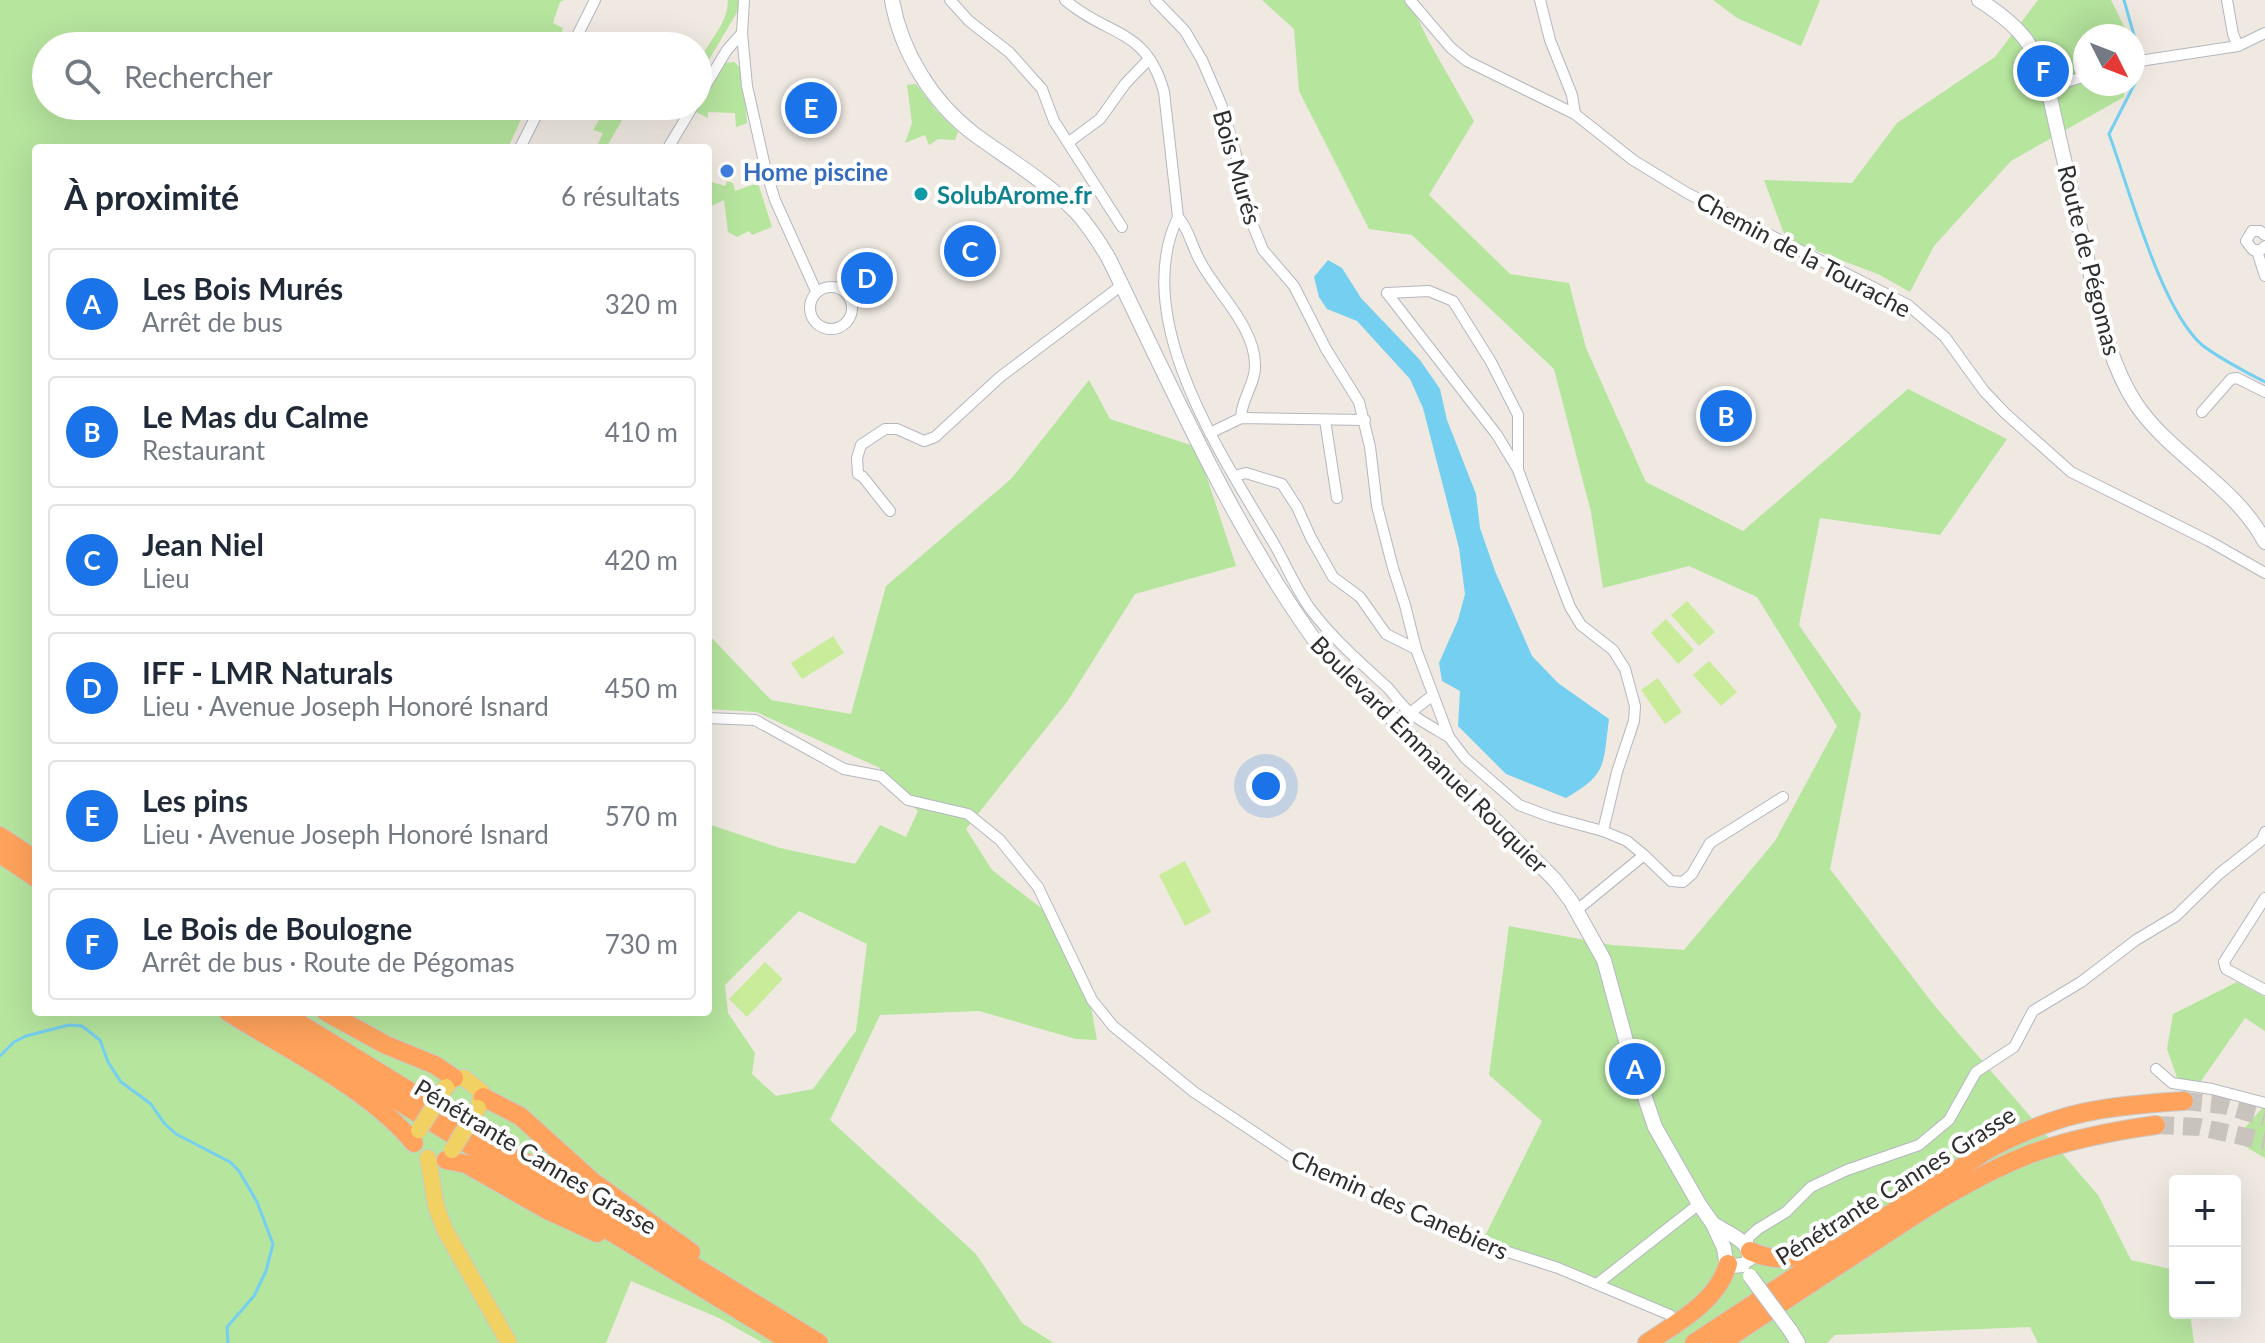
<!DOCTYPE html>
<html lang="fr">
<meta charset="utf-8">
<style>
body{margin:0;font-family:Lato,sans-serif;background:#f2f2f3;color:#1f2937}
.controls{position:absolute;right:24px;bottom:24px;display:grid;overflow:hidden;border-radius:8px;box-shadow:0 8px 32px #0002}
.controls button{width:72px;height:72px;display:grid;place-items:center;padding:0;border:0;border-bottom:2px solid #e0e1e3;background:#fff;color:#1f2937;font:40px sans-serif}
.compass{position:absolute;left:2073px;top:24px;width:72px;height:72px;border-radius:50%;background:#fff;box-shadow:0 8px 32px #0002;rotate:132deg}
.you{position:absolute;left:1266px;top:786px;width:28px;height:28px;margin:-20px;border:6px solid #fff;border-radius:50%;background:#1a73e8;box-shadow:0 0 0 12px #1a73e833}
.badge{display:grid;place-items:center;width:52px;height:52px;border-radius:50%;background:#1a73e8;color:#fff;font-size:26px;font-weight:700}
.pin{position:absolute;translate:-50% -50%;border:4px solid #fff;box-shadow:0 2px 8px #0006}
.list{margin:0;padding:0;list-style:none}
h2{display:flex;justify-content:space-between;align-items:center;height:104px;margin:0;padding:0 32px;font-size:34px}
h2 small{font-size:26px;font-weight:400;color:#747a83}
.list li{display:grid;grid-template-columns:52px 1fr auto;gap:24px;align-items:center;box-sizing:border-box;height:112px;margin:0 16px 16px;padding:0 16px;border:2px solid #e0e1e3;border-radius:8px}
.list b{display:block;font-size:30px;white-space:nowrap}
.list p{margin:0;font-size:26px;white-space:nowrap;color:#747a83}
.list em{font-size:26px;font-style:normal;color:#747a83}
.icon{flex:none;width:44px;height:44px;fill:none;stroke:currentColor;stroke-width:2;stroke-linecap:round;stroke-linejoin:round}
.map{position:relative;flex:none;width:2265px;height:1343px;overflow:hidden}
.search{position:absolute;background:#fff;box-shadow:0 8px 32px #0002;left:32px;top:32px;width:680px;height:88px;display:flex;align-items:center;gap:20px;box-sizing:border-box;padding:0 28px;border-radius:44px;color:#747a83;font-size:30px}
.panel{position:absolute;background:#fff;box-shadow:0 8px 32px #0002;left:32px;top:144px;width:680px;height:872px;border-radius:8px}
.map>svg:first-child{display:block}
.green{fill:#b6e59e;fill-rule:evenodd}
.pitch{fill:#c9ec9a}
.water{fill:#75cff0}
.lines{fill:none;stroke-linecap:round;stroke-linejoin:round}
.stream{stroke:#75cff0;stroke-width:3}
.highway-tunnel{stroke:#c8c4bd;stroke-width:18;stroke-dasharray:18 9;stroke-linecap:butt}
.street-casing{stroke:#b4b7c1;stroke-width:12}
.secondary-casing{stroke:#b4b7c1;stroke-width:16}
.primary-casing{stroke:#c9c9c9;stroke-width:18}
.highway-casing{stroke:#c9c9c9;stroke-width:20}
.street{stroke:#fff;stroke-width:10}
.secondary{stroke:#fff;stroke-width:14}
.primary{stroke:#f2d163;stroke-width:16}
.highway{stroke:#ffa35c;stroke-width:18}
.secondary-bridge-casing{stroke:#b4b7c1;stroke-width:16;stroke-linecap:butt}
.primary-bridge-casing{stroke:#c9c9c9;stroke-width:18;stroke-linecap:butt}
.secondary-bridge{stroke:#fff;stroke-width:14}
.primary-bridge{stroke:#f2d163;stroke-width:16}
.shop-dot{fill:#3f7fe0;stroke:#fff;stroke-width:3}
.culture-dot{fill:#0f9aa8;stroke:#fff;stroke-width:3}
.labels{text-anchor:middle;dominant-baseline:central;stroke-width:8;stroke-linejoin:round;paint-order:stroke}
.street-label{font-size:24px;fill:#2e2e2e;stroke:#fff}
.shop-label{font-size:24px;font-weight:bold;fill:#366cbe;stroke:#fff;text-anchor:start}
.culture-label{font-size:24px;font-weight:bold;fill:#0d838f;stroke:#fff;text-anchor:start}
</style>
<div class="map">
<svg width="2265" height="1343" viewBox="0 0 2265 1343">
<rect width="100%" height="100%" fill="#efe9e1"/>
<g class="green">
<path d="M0,0h564l-4,2 -7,21 10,5 -6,18h-511v60h481l-19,42h-472v864h672v-188l72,24 75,16 25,-39 26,12 12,-26 -37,-35 -1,-8 -124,-56 -48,-3v-75l63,66 80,14 35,-128 125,-107 78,-99 21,39 87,28 39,119 -101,28 -68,108 -101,127 26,41 62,48 31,55 12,67 -21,-1 -97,-28 -99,4 -50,105 146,134 46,69 32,20h-291l-44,-25 -88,-37 -25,62h-606zM799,911l68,33 -11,87 -43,58 -37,7 -24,-22 3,-21 -27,-40 -3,-28z"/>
<path d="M728,0h11v9l-41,69c0,-35 29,-44 30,-78z"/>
<path d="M1262,0h147l19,40 46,81 -45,74 81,79 59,9 17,65 60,134 97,49 165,-142 99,50 -67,96 -120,-17 -21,107 62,89 -31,155 104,136 164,190 33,65 44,10v43h15l4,30h-156l-8,-16 -195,8 -8,8h-186l36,-29 -192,-78 57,-115 -53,-46 20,-149 103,19 72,5 91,-109 62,-115 -80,-129 -68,-31 -86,22 -12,-76 -37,-143 -142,-134 -43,-6 -70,-138 -5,-62z"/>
<path d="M1713,0h107l-19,46 -64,-28z"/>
<path d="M2038,0h73l15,30v6h-41v48h40l-1,13 -113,64 -77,85 -24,46 -30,-17 -94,-36 -22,-59 88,3 45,-60 98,-66z"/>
<path d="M734,62l9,8 4,53 -11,4 -1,-14 -27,-1v6l-12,-6 27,-49z"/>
<path d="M916,84l20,26 22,22 -3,8 -17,-1 -9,6 -4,-10 -20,8 7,-20 -5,-38z"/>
<path d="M608,106h22l-24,42h-10l7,-15 -10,-3z"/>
<path d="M708,181l17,5 2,-5 6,2 2,8 23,-8 14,44 -20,8 -3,-4 -12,6 -9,-5 -4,-32 -11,5 -5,11z"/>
<path d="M2237,982l28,15v34l-20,-13 -44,63 -23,-1 -11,-31 6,-35z"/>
<path d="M2265,1105v53l-31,-18z"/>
</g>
<g class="pitch">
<path d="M1687,601l28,31 -16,14 -28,-31z"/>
<path d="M1666,619l28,31 -16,14 -27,-31z"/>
<path d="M833,636l11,17 -42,26 -11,-16z"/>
<path d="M1709,661l28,31 -16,14 -28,-31z"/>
<path d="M1658,678l24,34 -17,12 -24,-34z"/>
<path d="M1185,861l26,51 -26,14 -26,-51z"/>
<path d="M765,962l18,17 -36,38 -18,-18z"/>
</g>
<path class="water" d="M1328,260l14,8 19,30 59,62 20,29 7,31 29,74 4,34 15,43 37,85 26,27 51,36c-6,45 -1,55 -43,79l-60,-24 -48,-48 2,-35 -18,-10 -3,-18 19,-43 7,-26 -6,-46 -36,-140 -13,-29 -53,-58 -30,-12 -8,-12 -5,-20z"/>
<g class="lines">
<g class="stream">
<path d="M2124,0l15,53"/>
<path d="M2137,69l-1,12 -27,53c20,54 51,173 92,210 13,11 48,30 64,38"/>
<path d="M0,1056l14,-14 12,-6 43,-11 13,1 18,14 8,22 13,20 30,22 13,19 12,11 54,28 9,9 18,31 16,42 -7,27 -12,25 -27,31 1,16"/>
</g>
<g class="highway-tunnel">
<path d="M2184,1101l39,4 42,12"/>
<path d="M2156,1125l43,2 66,14"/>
</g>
<defs>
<g id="street">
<path d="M744,0l-2,33 5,53 19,85 9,29 41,91"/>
<path d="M950,0l19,21 40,31 33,37 12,32 68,106"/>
<path d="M1065,0c43,37 81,27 99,92l14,125c11,12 14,30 22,44 17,32 55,66 55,104 1,18 -14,34 -14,53"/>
<path d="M1155,0l30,31 17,29 19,44 15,51 7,46 20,49 31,36 32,63 33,53 11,45 7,59 16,62 12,37 11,44 33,88 16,21 54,47 32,12 52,14"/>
<path d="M1410,0l41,48 16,13 108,53 58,46 54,33 221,112 37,32 39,54 21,22 66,59 138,69 56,32"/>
<path d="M1540,0l10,40 22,55 3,19"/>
<path d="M2227,0l6,34 5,12"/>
<path d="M572,46l23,-46"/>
<path d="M2133,62l105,-16 27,-13"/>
<path d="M2048,88l37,-12"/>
<path d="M698,98l29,-48 15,-17"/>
<path d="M1069,142l31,-23 25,-35 24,-25"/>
<path d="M520,148l21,-42"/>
<path d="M668,148l25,-42"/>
<path d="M1178,217c-49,102 44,239 95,325 13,22 23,48 39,69 22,29 49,52 76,77 8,9 15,20 25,27 11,8 24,15 36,22"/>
<path d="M2265,235l-5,-4h-8l-6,10 7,9h8l4,-4"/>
<path d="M2257,251l8,25"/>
<circle cx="831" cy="308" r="21"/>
<path d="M1387,293l42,-2 24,10 38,61 27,53v55l52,137 11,18 32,25 12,19 10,37 -1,15 -17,51 -14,59 24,10 17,14 -67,55"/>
<path d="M1387,293l110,142 20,33"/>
<path d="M2202,412l29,-33 6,-1 28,14"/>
<path d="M1325,420l12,78"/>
<path d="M1210,433l31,-15 124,2"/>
<path d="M1234,476l12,-3 36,11 15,23 14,31 22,39 27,20 26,37 30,15"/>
<path d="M890,511l-27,-34 -5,-3 -1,-16 4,-13 24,-16h12l27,12 11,-4 65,-60 122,-92"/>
<path d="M1410,713l23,-18"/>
<path d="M708,718l47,2 89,49 37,7 27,24 60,14 32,26 38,47 54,113 21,26 81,66 105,70 209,90 50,16 112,47"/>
<path d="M1644,855l27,26 12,1 9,-8 18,-31 73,-46"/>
<path d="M2265,898l-41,64 2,7 39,21"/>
<path d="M2156,1069l16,14 40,6 53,14"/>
<path d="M1747,1245l2,-8 9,-8 28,-17 25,-25 36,-17 72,-25 30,-25 27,-48 38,-25 19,-36 48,-29 55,-42 40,-24 43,-42 43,-34 3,-8"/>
<path d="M1597,1284l102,-80"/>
</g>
<g id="secondary">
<path d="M892,0c9,52 40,102 82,134 34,25 72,47 102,78 13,14 23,30 32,45 65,132 124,270 211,389l194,192 42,42 16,21 33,59 22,81 29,86 44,77 14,20 11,24 2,13 6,5 11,-1"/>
<path d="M1979,0c38,24 57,44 69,88 13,60 27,119 41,179 11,47 20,96 47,137 35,52 99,81 129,138"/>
<path d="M1713,1224c14,9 39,17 36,35"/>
<path d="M1790,1330l8,13"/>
</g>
<g id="primary">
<path d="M446,1087l8,-9h10l18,14 -3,14"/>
<path d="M428,1158l8,48 9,24 64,113"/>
</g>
<g id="highway">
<path d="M0,836l36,24"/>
<path d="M0,854l36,24"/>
<path d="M228,1012c61,39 139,75 186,131"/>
<path d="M253,1012l539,331"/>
<path d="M281,1012l538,331"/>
<path d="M326,1012l60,33 49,20 19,13"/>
<path d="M483,1097l37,19 72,65 99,71"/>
<path d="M446,1160l20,4 81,46 50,23"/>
<path d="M1750,1251c29,13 49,8 74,-9"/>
<path d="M1647,1343c31,-21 71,-42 81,-79"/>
<path d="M1694,1343l295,-194c72,-38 115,-43 195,-48"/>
<path d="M1721,1343c48,-32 96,-64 144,-95 52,-35 106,-71 165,-94 41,-15 83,-23 126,-29"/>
</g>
</defs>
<use href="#street" class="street-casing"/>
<use href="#secondary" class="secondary-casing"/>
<use href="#primary" class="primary-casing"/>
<use href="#highway" class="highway-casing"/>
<use href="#street" class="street"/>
<use href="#secondary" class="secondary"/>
<use href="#primary" class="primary"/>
<use href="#highway" class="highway"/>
<defs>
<path id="secondary-bridge" d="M1750,1276l40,54"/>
<g id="primary-bridge">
<path d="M419,1130l27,-43"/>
<path d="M452,1150l26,-42"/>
</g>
</defs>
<use href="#secondary-bridge" class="secondary-bridge-casing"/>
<use href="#primary-bridge" class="primary-bridge-casing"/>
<use href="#secondary-bridge" class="secondary-bridge"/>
<use href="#primary-bridge" class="primary-bridge"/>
</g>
<circle class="shop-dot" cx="727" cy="171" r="8"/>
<circle class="culture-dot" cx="921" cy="194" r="8"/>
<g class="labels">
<g class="street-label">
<text transform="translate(1238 167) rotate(74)">Bois Murés</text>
<text transform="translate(1804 254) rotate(28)">Chemin de la Tourache</text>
<text transform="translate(2090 260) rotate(76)">Route de Pégomas</text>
<text transform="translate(1430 754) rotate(45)">Boulevard Emmanuel Rouquier</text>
<text transform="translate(536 1156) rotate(31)">Pénétrante Cannes Grasse</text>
<text transform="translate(1895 1185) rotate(-32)">Pénétrante Cannes Grasse</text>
<text transform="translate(1400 1204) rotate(24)">Chemin des Canebiers</text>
</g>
<g class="shop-label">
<text x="743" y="171">Home piscine</text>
</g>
<g class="culture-label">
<text x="937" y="194">SolubArome.fr</text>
</g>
</g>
</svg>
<div class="controls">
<button>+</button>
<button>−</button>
</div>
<svg class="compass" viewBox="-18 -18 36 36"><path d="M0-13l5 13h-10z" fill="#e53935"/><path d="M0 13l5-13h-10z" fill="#747a83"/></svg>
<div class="you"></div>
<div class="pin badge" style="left:1635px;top:1069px">A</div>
<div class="pin badge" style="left:1726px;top:416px">B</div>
<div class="pin badge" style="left:970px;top:251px">C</div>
<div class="pin badge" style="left:867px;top:278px">D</div>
<div class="pin badge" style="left:811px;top:108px">E</div>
<div class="pin badge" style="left:2043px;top:71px">F</div>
<div class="search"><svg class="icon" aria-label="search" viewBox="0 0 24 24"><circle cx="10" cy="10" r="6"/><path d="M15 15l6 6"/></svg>Rechercher</div>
<section class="panel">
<h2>À proximité<small>6 résultats</small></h2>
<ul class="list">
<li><span class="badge">A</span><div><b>Les Bois Murés</b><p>Arrêt de bus</p></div><em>320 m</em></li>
<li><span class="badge">B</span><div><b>Le Mas du Calme</b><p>Restaurant</p></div><em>410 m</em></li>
<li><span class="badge">C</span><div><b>Jean Niel</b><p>Lieu</p></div><em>420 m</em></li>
<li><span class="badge">D</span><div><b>IFF - LMR Naturals</b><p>Lieu · Avenue Joseph Honoré Isnard</p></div><em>450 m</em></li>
<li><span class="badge">E</span><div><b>Les pins</b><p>Lieu · Avenue Joseph Honoré Isnard</p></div><em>570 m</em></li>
<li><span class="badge">F</span><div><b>Le Bois de Boulogne</b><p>Arrêt de bus · Route de Pégomas</p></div><em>730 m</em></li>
</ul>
</section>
</div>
